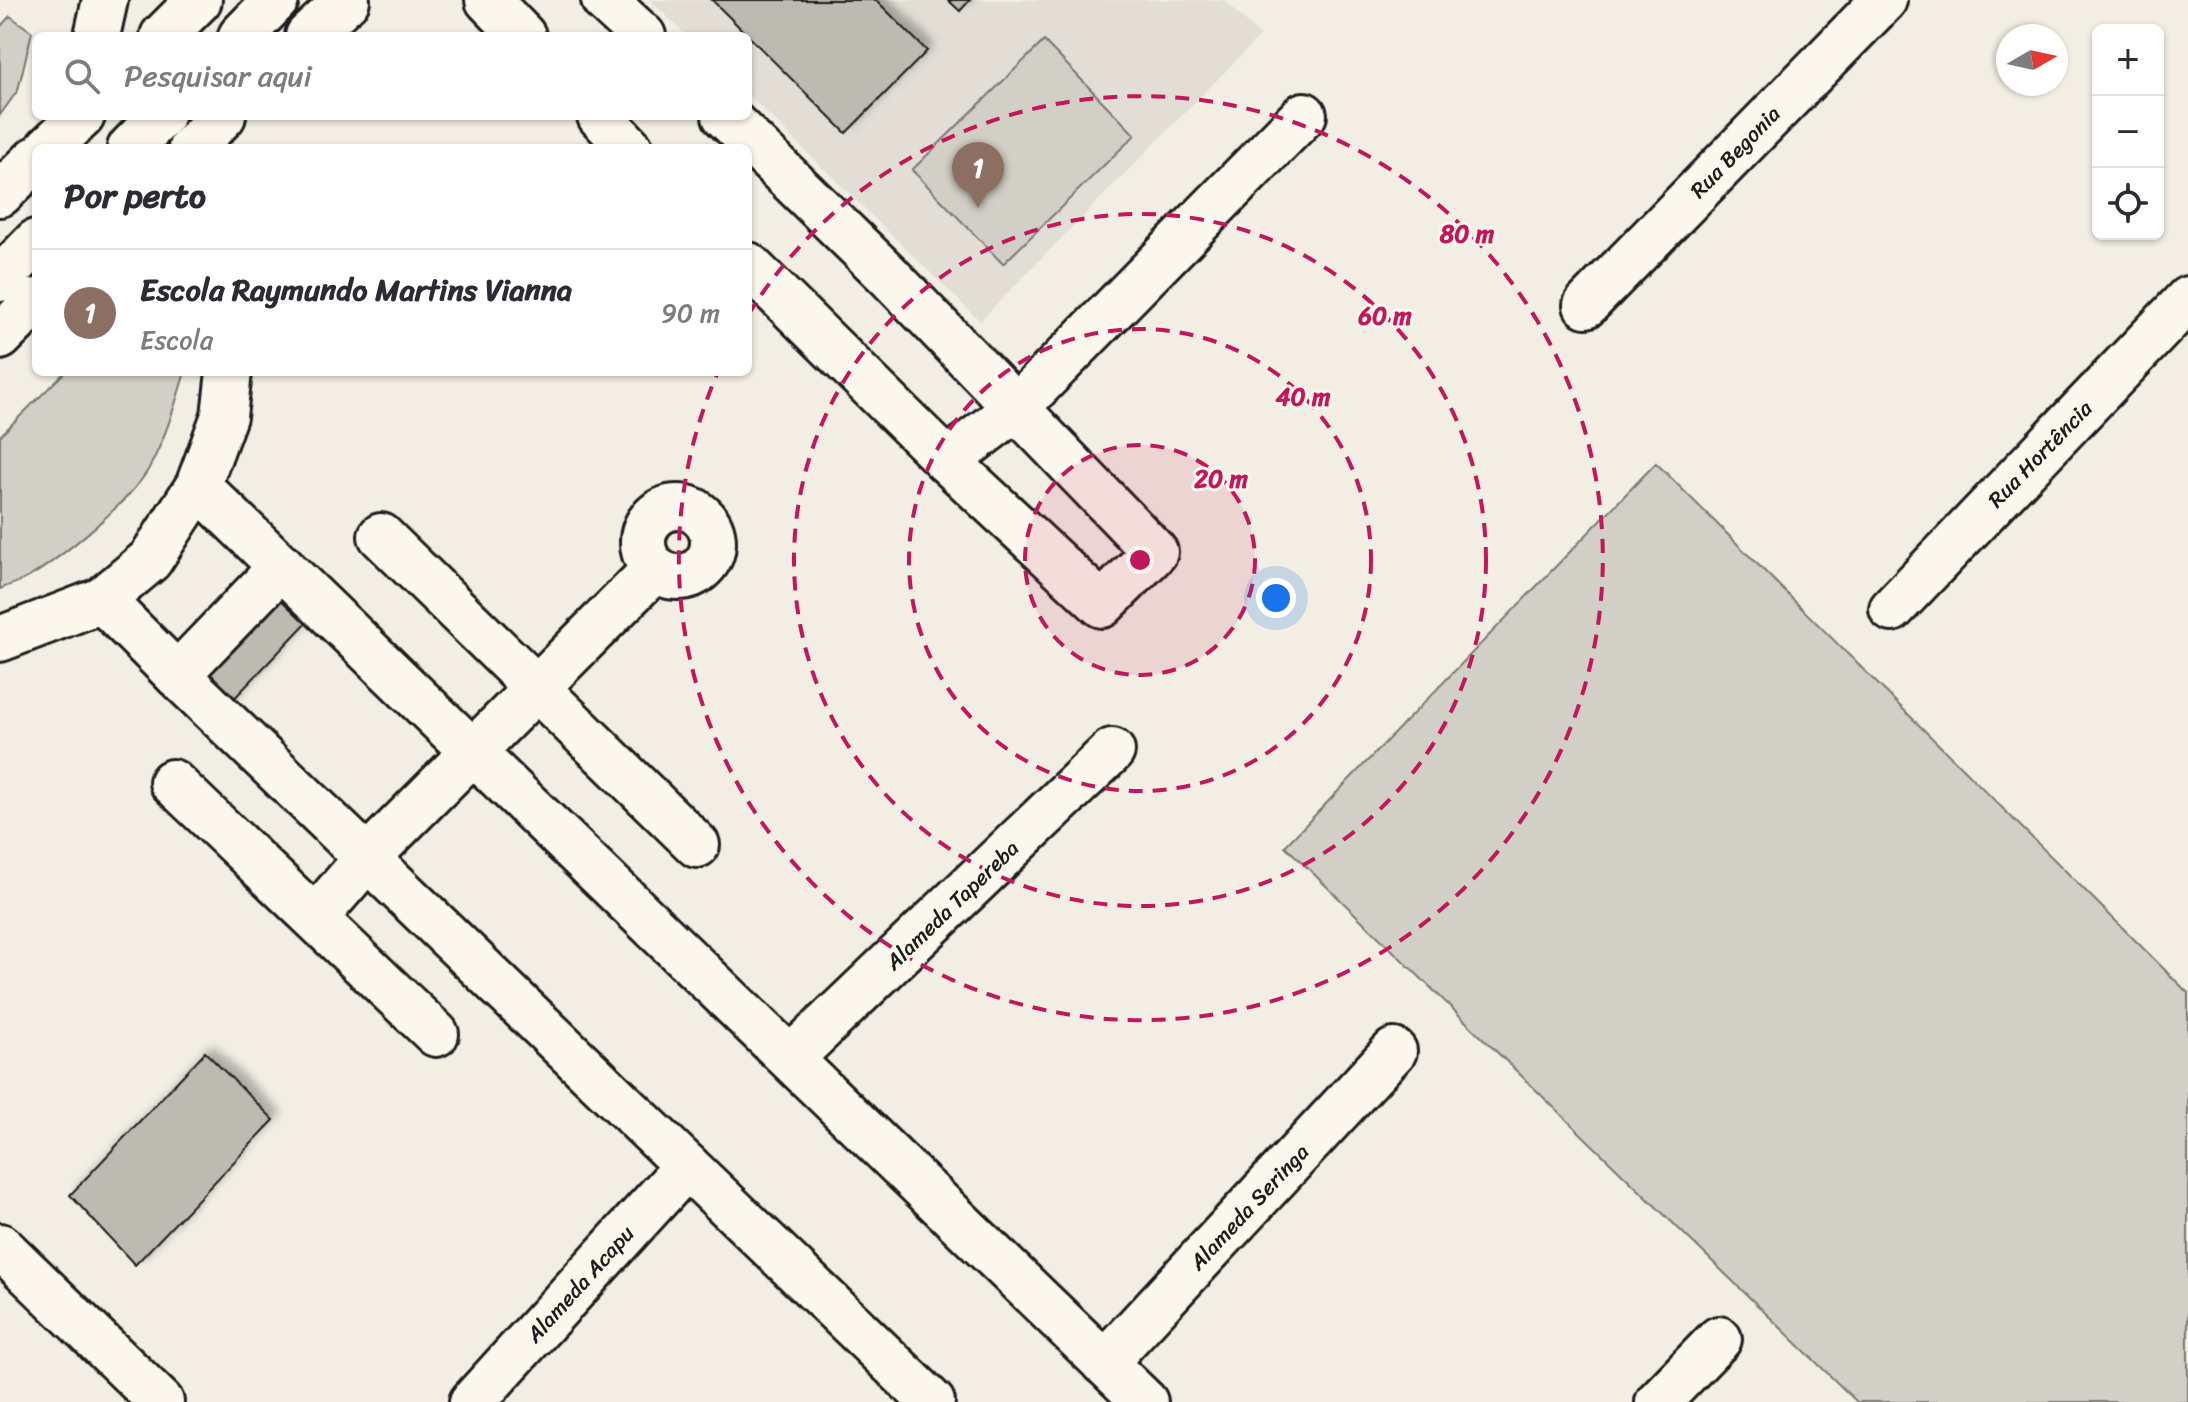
<!DOCTYPE html>
<html lang="pt">
<meta charset="utf-8">
<style>
body{margin:0;font-family:Sriracha,sans-serif;background:#f7f7f7;color:#2b2b33}
.controls{position:absolute;right:24px;top:24px;display:grid;overflow:hidden;border-radius:12px;box-shadow:0 2px 6px #0004}
.controls button{width:72px;height:72px;display:grid;place-items:center;padding:0;border:0;border-bottom:2px solid #e1e1e2;background:#fff;color:#2b2b33;font:40px sans-serif}
.compass{position:absolute;left:1996px;top:24px;width:72px;height:72px;border-radius:50%;background:#fff;box-shadow:0 2px 6px #0004;rotate:81deg}
.you{position:absolute;left:1276px;top:598px;width:28px;height:28px;margin:-20px;border:6px solid #fff;border-radius:50%;background:#1a73e8;box-shadow:0 0 0 12px #1a73e833}
.badge{display:grid;place-items:center;width:52px;height:52px;border-radius:50%;background:#1f6fb2;color:#fff;font-size:26px;font-weight:700}
.pin{position:absolute;translate:-50% -66px;filter:drop-shadow(0 2px 4px #0008)}
.pin::after{content:'';position:absolute;top:42px;width:28px;height:24px;background:inherit;clip-path:polygon(0 0,100% 0,50% 100%)}
.list{margin:0;padding:0;list-style:none}
h2{display:flex;justify-content:space-between;align-items:center;height:104px;margin:0;padding:0 32px;font-size:34px}
h2 small{font-size:26px;font-weight:400;color:#7c7c81}
.list li{display:grid;grid-template-columns:52px 1fr auto;gap:24px;align-items:center;box-sizing:border-box;height:128px;padding:0 32px;border-top:2px solid #e1e1e2}
.list b{display:block;font-size:30px;white-space:nowrap}
.list p{margin:0;font-size:26px;white-space:nowrap;color:#7c7c81}
.list em{font-size:26px;font-style:normal;color:#7c7c81}
.icon{flex:none;width:44px;height:44px;fill:none;stroke:currentColor;stroke-width:2;stroke-linecap:round;stroke-linejoin:round}
.map{position:relative;flex:none;width:2188px;height:1402px;overflow:hidden}
.search{position:absolute;background:#fff;box-shadow:0 2px 6px #0004;left:32px;top:32px;width:720px;height:88px;display:flex;align-items:center;gap:20px;box-sizing:border-box;padding:0 28px;border-radius:12px;color:#7c7c81;font-size:30px}
.panel{position:absolute;background:#fff;box-shadow:0 2px 6px #0004;left:32px;top:144px;width:720px;height:232px;border-radius:12px}
.map>svg:first-child{display:block}
.built{fill:#e2ded5}
.green{fill:#d2cfc6;stroke:#777671;stroke-width:2}
.building{fill:#bdbab1;stroke:#1c1c1c;stroke-width:2;filter:url(#shadow)}
.lines{fill:none;stroke-linecap:round;stroke-linejoin:round}
.minor-casing{stroke:#1c1c1c;stroke-width:50}
.major-casing{stroke:#1c1c1c;stroke-width:50}
.minor{stroke:#fbf7ec;stroke-width:44}
.major{stroke:#fbf7ec;stroke-width:44}
.ring{fill:none;stroke:#c2185b;stroke-width:4;stroke-dasharray:14 10}
.labels{text-anchor:middle;dominant-baseline:central;stroke-width:6;stroke-linejoin:round;paint-order:stroke}
.street-label{font-size:22px;fill:#1c1c1c;stroke:#fbf7ec}
.centre{fill:#c2185b;stroke:#fbf7ec;stroke-width:4}
.ring-label{font-size:24px;text-anchor:middle;font-weight:bold;fill:#c2185b;stroke:#fbf7ec;stroke-width:6;stroke-linejoin:round;paint-order:stroke}
</style>
<div class="map">
<svg width="2188" height="1402" viewBox="0 0 2188 1402">
<defs>
<filter id="shadow"><feDropShadow dx="7" dy="-7" stdDeviation="4" flood-color="#0004"/></filter>
</defs>
<rect width="100%" height="100%" fill="#f2eee4"/>
<filter id="ink" filterUnits="userSpaceOnUse"><feTurbulence type="fractalNoise" baseFrequency=".0125" numOctaves="2"/><feDisplacementMap in="SourceGraphic" scale="16" xChannelSelector="R" yChannelSelector="G"/><feConvolveMatrix kernelMatrix="1 2 1 2 8 2 1 2 1" color-interpolation-filters="sRGB"/></filter>
<g filter="url(#ink)">
<path class="built" d="M650,0h574l36,36 -280,285 -232,-226v-59h-61z"/>
<g class="green">
<path d="M10,16l22,16 -14,58 -18,25v-88z"/>
<path d="M1044,41l91,94 -132,129 -91,-94z"/>
<path d="M65,372h120c-10,33 -20,68 -37,98 -19,32 -87,88 -119,107 -9,5 -20,8 -29,12v-153z"/>
<path d="M1656,463l532,530v409h-331l-572,-556z"/>
</g>
<g class="building">
<path d="M712,0h164l51,51 -81,82z"/>
<path d="M948,0h22l-10,11z"/>
<path d="M272,584l37,36 -82,86 -37,-35z"/>
<path d="M205,1052l69,68 -139,145 -65,-70z"/>
</g>
<g class="lines">
<defs>
<g id="minor">
<path d="M488,0l35,36"/>
<path d="M604,0l39,36"/>
<path d="M97,36l8,-36"/>
<path d="M241,36l35,-36"/>
<path d="M600,116l30,32"/>
<path d="M725,116l163,159 267,277 -53,53 -155,-144 -199,-196"/>
<path d="M130,148l31,-32"/>
<path d="M0,279l36,-37"/>
<path d="M1586,305l298,-305"/>
<path d="M947,461l68,-52 289,-294"/>
<path d="M198,486l947,916"/>
<circle cx="678" cy="542" r="35"/>
<path d="M381,536l316,309"/>
<path d="M102,600l75,75 755,727"/>
<path d="M1892,609l296,-310"/>
<path d="M0,639l102,-39 48,-40 48,-74 26,-70 5,-44"/>
<path d="M177,675l105,-109"/>
<path d="M172,782l264,252"/>
<path d="M315,918l53,-61 287,-288"/>
<path d="M791,1058l321,-307"/>
<path d="M0,1246l161,156"/>
<path d="M1104,1363l290,-312"/>
<path d="M472,1402l215,-236"/>
<path d="M1658,1402l61,-63"/>
</g>
<g id="major">
<path d="M163,36l36,-36"/>
<path d="M308,36l39,-36"/>
<path d="M48,148l34,-32"/>
<path d="M191,148l32,-32"/>
<path d="M0,194l36,-35"/>
<path d="M0,337l36,-36"/>
</g>
</defs>
<use href="#minor" class="minor-casing"/>
<use href="#major" class="major-casing"/>
<use href="#minor" class="minor"/>
<use href="#major" class="major"/>
</g>
</g>
<circle cx="1140" cy="560" r="115" fill="#c2185b" fill-opacity=".12"/>
<g class="ring">
<circle cx="1140" cy="560" r="115"/>
<circle cx="1140" cy="560" r="231"/>
<circle cx="1140" cy="560" r="346"/>
<path d="M748 315A462 462 0 1 1 718 372"/>
</g>
<g class="labels">
<g class="street-label">
<text transform="translate(1735 152) rotate(-46)">Rua Begonia</text>
<text transform="translate(2040 454) rotate(-46)">Rua Hortência</text>
<text transform="translate(952 905) rotate(-44)">Alameda Tapereba</text>
<text transform="translate(1249 1207) rotate(-47)">Alameda Seringa</text>
<text transform="translate(580 1284) rotate(-48)">Alameda Acapu</text>
</g>
</g>
<circle cx="1140" cy="560" r="12" class="centre"/>
<g class="ring-label">
<text x="1467" y="242">80 m</text>
<text x="1385" y="324">60 m</text>
<text x="1303" y="405">40 m</text>
<text x="1221" y="487">20 m</text>
</g>
</svg>
<div class="controls">
<button>+</button>
<button>−</button>
<button><svg class="icon" aria-label="locate" viewBox="0 0 24 24"><circle cx="12" cy="12" r="6"/><path d="M12 2v4M12 18v4M2 12h4M18 12h4"/></svg></button>
</div>
<svg class="compass" viewBox="-18 -18 36 36"><path d="M0-13l5 13h-10z" fill="#e53935"/><path d="M0 13l5-13h-10z" fill="#7c7c81"/></svg>
<div class="you"></div>
<div class="pin badge" style="left:978px;top:208px;background:#8d6e63">1</div>
<div class="search"><svg class="icon" aria-label="search" viewBox="0 0 24 24"><circle cx="10" cy="10" r="6"/><path d="M15 15l6 6"/></svg>Pesquisar aqui</div>
<section class="panel">
<h2>Por perto<small></small></h2>
<ul class="list">
<li><span class="badge" style="background:#8d6e63">1</span><div><b>Escola Raymundo Martins Vianna</b><p>Escola</p></div><em>90 m</em></li>
</ul>
</section>
</div>
